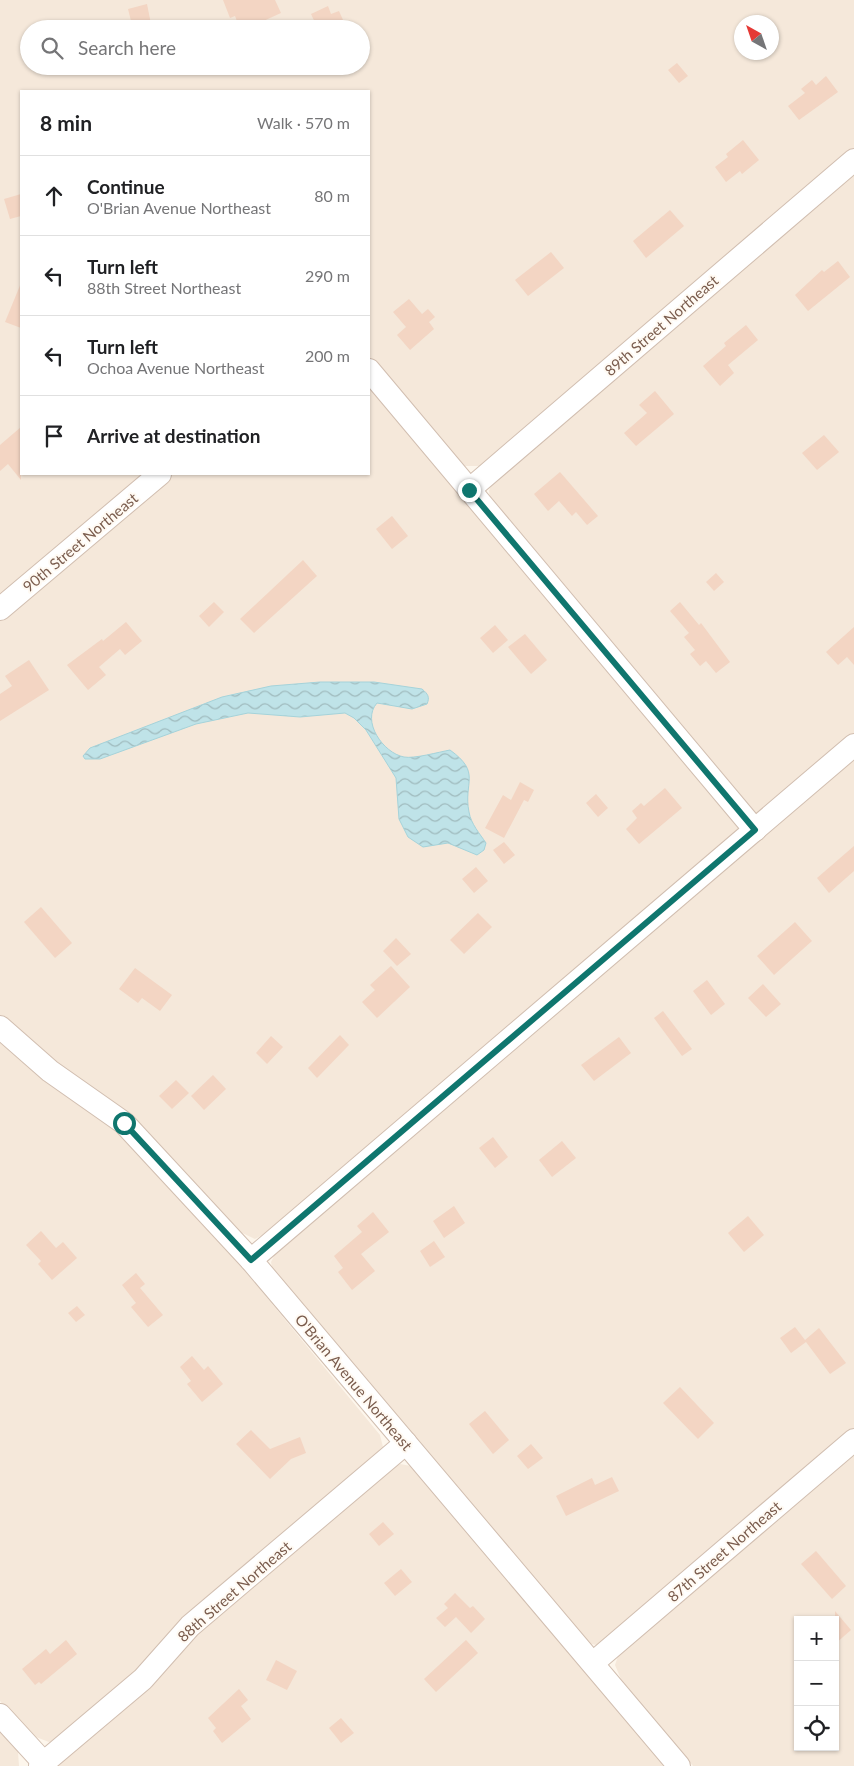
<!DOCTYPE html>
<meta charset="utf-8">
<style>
body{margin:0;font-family:Lato,sans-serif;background:#f6f6f6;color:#202124}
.controls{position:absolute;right:15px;bottom:15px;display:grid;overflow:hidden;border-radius:0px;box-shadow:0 1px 4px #0004}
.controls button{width:45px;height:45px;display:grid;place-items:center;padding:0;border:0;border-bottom:1px solid #e0e0e0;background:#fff;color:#202124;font:25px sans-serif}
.compass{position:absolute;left:734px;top:15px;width:45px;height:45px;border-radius:50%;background:#fff;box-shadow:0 1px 4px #0004;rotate:320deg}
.stop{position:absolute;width:15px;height:15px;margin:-11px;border:4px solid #0f766e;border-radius:50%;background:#fff}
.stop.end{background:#0f766e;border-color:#fff;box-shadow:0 1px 5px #0008}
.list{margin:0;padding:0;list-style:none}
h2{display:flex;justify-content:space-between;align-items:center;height:65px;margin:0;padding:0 20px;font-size:21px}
h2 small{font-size:16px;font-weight:400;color:#757577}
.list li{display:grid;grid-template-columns:32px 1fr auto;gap:15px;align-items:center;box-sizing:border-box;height:80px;padding:0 20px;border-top:1px solid #e0e0e0}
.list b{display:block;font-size:19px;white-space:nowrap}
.list p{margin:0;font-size:16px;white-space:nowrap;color:#757577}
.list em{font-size:16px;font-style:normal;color:#757577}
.icon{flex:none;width:28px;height:28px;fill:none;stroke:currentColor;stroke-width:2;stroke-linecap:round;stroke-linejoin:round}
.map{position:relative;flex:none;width:854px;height:1766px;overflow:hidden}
.search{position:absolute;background:#fff;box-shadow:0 1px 4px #0004;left:20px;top:20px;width:350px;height:55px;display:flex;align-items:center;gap:12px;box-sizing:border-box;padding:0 18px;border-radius:28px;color:#757577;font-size:19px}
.panel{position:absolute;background:#fff;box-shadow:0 1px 4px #0004;left:20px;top:90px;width:350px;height:385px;border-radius:0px}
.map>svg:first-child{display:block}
.residential{fill:#f5e8da;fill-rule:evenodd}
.water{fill:url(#water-waves);stroke:#a5d3da}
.building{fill:#f3d5c3}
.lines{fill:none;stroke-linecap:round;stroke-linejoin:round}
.minor-casing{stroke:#d1beb0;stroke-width:24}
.minor{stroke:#fff;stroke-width:22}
.route{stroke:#0f766e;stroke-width:6}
.labels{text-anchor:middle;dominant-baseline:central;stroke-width:4;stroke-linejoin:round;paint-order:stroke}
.street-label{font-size:15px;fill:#7a5c4d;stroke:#fffaf3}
</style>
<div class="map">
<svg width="854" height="1766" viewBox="0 0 854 1766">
<defs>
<pattern id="water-waves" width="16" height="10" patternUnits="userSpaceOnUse" patternTransform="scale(1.25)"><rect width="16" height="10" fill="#bfe3e8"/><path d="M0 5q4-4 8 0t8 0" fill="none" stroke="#a0bbbe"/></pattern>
</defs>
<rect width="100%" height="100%" fill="#fdf6ec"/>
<g class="residential">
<path d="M0,0h854v150l-366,312 -9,4h-14l-7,-3 -89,-104v-268h-348v383h126l-147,125zM742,22h30v30h-30zM29,29h332v37h-332z"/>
<path d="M854,170v567l-94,78 -11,-4 -259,-312 -1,-8 2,-6z"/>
<path d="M369,382l371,441 -1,8 -475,403 -9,5 -19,-9 -236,-214v-396l173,-146h196z"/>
<path d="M854,757v671l-257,217 -6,-1 -5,-3 -313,-368 -2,-11 5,-10z"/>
<path d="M0,1042l23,20 77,56 34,29 92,101 154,187 3,12 -4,7 -241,218 -83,68 -6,2 -21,-8 -28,-33z"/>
<path d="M854,1449v317h-161l-70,-82 -8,-19 3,-9zM798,1620h37v127h-37z"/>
<path d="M400,1464l11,2 257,300h-615l142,-131 197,-168z"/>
<path d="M0,1728l18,24 1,14h-19z"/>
</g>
<path class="water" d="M320,682h54l48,7c6,5 8,8 5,15l-15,5 -35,-6c-16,18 6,50 27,54 10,2 35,-5 46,-7 32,23 13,32 19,62 2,12 11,22 17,31l-2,7 -7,5 -29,-12 -25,4 -15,-10 -9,-18 -3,-41 -30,-48 -12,-12 -9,-5 -45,4 -52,-4 -52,11 -96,35h-15l-2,-3 7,-8 132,-51 49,-11z"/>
<g class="building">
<path d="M223,0h52l6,13 -35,16h-6l-5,-13 -5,2z"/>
<path d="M147,4l5,25h-19l-5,-20z"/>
<path d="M328,6l3,8 8,-3 8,18h-29l-7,-15z"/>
<path d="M677,63l11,13 -9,7 -11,-13z"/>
<path d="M826,76l12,16 -39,28 -11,-14 17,-13 -4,-4 11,-9 4,5z"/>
<path d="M743,140l16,20 -17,14 -2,-3 -14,11 -11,-15 13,-10 -2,-3z"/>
<path d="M21,194v22l-11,3 -6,-20z"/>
<path d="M670,210l14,16 -38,32 -13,-17z"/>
<path d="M551,252l13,16 -36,28 -13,-16z"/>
<path d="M838,261l12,16 -42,34 -13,-16 27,-25 2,2z"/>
<path d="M21,283v45l-16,-6z"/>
<path d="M409,299l13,15 6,-5 7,8 -6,5 5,7 -24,21 -13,-15 9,-8 -13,-15z"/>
<path d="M746,325l12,15 -30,25 6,8 -14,13 -17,-20 23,-20 -2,-3z"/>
<path d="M655,391l19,23 -38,32 -12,-13 23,-20 -8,-8z"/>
<path d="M21,427v53l-13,-16 -8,7v-26z"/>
<path d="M824,435l15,17 -22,18 -15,-17z"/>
<path d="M560,472l38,44 -11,9 -11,-13 -4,4 -13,-15 -11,10 -14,-17z"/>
<path d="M392,516l16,20 -16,13 -16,-20z"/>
<path d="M303,560l14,16 -63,57 -14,-14z"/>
<path d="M716,573l8,9 -10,9 -8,-9z"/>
<path d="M214,602l10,10 -15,15 -10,-11z"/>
<path d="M680,602l19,23 2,-2 29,39 -14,11 -10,-12 -6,5 -10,-12 5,-4 -11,-13 5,-4 -19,-22z"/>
<path d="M126,622l16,19 -17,14 -5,-6 -21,18 7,8 -18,15 -21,-25 35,-26 1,2z"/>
<path d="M495,625l13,15 -15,13 -13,-15z"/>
<path d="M854,627v38l-7,-8 -9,8 -12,-13z"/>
<path d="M525,634l22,26 -16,14 -23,-27z"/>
<path d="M29,660l20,30 -49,31v-27l12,-8 -7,-10z"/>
<path d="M520,782l14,8 -6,12 -4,-2 -20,38 -19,-10 18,-33 8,5z"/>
<path d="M665,788l17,20 -43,36 -13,-15 11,-11 -5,-7 9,-8 3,3z"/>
<path d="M596,794l12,14 -10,9 -12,-14z"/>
<path d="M504,842l11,13 -11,9 -11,-14z"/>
<path d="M854,846v25l-25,22 -12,-15z"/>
<path d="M476,867l12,14 -14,12 -12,-14z"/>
<path d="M41,907l31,36 -17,15 -31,-36z"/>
<path d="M478,913l14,14 -28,27 -14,-14z"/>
<path d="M795,922l17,19 -38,34 -17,-19z"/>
<path d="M396,938l15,16 -14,12 -14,-15z"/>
<path d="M391,966l19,21 -33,31 -15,-16 13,-12 -5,-5z"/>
<path d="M135,968l37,27 -12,16 -18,-13 -4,5 -19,-14z"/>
<path d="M707,980l18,24 -14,11 -18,-24z"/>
<path d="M763,984l18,20 -15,13 -18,-19z"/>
<path d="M663,1011l29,38 -10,7 -28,-38z"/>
<path d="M340,1035l9,10 -32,33 -9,-10z"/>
<path d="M271,1036l12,11 -16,17 -11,-11z"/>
<path d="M619,1037l12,16 -37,28 -13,-16z"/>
<path d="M213,1075l13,14 -22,21 -13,-14z"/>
<path d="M176,1080l13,13 -17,16 -13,-13z"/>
<path d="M493,1137l15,20 -13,11 -16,-20z"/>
<path d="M562,1141l14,17 -24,19 -13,-17z"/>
<path d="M454,1206l11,17 -21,15 -11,-17z"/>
<path d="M373,1212l16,20 -28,22 14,17 -23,19 -14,-18 5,-4 -9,-12 28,-24 -5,-6z"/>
<path d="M748,1216l16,19 -20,17 -16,-19z"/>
<path d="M41,1231l15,17 7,-6 14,16 -25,22 -14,-16 3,-3 -15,-16z"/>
<path d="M434,1241l11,16 -15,10 -10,-16z"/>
<path d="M136,1273l9,11 -5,4 23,27 -15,12 -17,-20 5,-4 -14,-18z"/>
<path d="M77,1306l8,9 -9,7 -8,-9z"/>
<path d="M795,1327l10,13 14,-12 27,35 -16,11 -24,-32 -15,11 -11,-15z"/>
<path d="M192,1356l12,14 4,-4 15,18 -21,18 -15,-18 4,-3 -11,-14z"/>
<path d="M680,1387l34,36 -16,16 -35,-36z"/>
<path d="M485,1411l24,29 -16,14 -24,-30z"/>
<path d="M251,1430l19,19 30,-12 6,16 -15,6 -21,20 -34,-35z"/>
<path d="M531,1444l12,14 -15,11 -11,-13z"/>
<path d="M612,1477l7,14 -53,25 -10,-20 36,-18 3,7z"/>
<path d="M383,1522l11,12 -15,12 -10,-12z"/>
<path d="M816,1551l30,35 -14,13 -31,-35z"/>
<path d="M401,1569l11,13 -17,14 -11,-13z"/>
<path d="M455,1593l15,15 3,-2 12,13 -14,14 -15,-16 -11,10 -9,-9 12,-10 -4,-4z"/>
<path d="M835,1611l16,19 -16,14z"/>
<path d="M66,1640l11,14 -36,30 -2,-2 -4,3 -13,-16 24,-20 4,5z"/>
<path d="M466,1640l12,13 -42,39 -12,-13z"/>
<path d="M276,1660l21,11 -10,19 -21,-10z"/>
<path d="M239,1689l9,11 -7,6 10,13 -29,24 -9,-12 3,-3 -8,-10z"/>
<path d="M341,1718l13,15 -13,10 -12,-15z"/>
</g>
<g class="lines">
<defs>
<g id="minor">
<path d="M369,370l386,460"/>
<path d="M469,490l385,-330"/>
<path d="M0,609l160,-135"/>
<path d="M0,1027l50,44 74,52 127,137 428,506"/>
<path d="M251,1260l603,-515"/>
<path d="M593,1663l261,-223"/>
<path d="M0,1715l44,48"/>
<path d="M40,1766l103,-87 47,-53 216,-183"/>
</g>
</defs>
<use href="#minor" class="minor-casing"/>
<use href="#minor" class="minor"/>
</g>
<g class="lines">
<path class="route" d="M124,1123l127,137 504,-430 -286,-340"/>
</g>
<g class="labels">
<g class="street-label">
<text transform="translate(661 325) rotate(-41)">89th Street Northeast</text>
<text transform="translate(80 542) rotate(-40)">90th Street Northeast</text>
<text transform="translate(354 1382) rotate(50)">O'Brian Avenue Northeast</text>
<text transform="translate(724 1551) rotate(-41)">87th Street Northeast</text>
<text transform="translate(234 1591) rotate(-41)">88th Street Northeast</text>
</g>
</g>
</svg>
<div class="controls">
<button>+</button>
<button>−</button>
<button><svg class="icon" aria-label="locate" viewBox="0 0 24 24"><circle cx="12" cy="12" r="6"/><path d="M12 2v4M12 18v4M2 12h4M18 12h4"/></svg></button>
</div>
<svg class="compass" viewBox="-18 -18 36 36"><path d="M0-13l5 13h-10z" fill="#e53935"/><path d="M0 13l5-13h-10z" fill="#757577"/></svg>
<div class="stop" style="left:124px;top:1123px"></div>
<div class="stop end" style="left:469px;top:490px"></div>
<div class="search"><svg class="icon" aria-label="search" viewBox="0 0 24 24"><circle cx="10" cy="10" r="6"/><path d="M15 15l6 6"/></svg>Search here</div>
<section class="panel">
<h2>8 min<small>Walk · 570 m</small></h2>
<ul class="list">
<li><svg class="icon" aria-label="ahead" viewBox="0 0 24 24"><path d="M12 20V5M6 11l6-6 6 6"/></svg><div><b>Continue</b><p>O'Brian Avenue Northeast</p></div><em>80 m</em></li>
<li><svg class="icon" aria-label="left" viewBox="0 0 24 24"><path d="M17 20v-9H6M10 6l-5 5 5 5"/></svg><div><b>Turn left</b><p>88th Street Northeast</p></div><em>290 m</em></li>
<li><svg class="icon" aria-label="left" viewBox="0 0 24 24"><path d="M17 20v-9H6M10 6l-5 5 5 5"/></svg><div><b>Turn left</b><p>Ochoa Avenue Northeast</p></div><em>200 m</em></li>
<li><svg class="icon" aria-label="arrive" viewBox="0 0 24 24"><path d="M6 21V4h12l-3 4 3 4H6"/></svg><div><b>Arrive at destination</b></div></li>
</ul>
</section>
</div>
